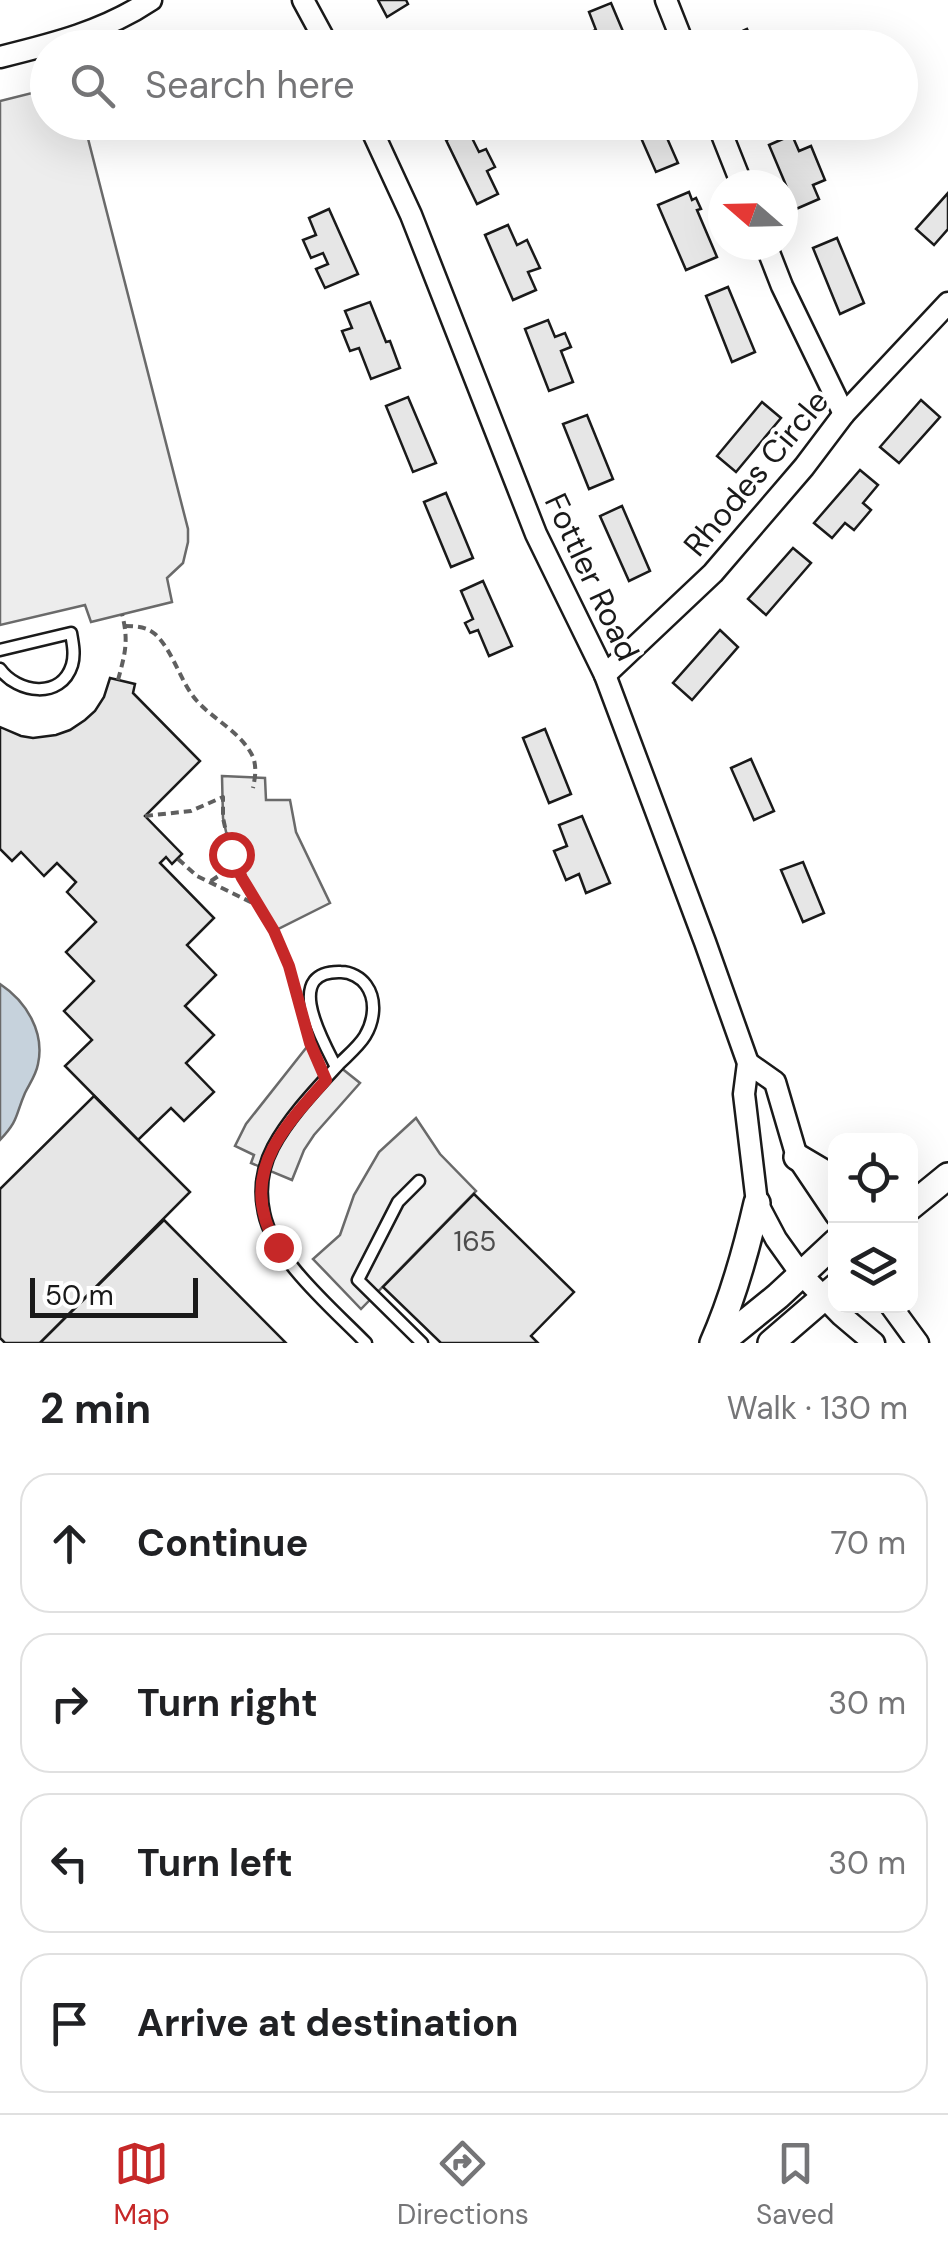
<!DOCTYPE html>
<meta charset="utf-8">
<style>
body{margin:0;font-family:"DM Sans",sans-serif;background:#f2f2f2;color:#202124}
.controls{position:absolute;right:30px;bottom:30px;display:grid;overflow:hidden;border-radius:20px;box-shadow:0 10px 40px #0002}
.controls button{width:90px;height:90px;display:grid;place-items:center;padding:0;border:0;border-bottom:2px solid #e0e0e0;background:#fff;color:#202124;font:50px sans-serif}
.compass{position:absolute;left:708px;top:170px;width:90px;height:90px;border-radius:50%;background:#fff;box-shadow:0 10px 40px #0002;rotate:290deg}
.scale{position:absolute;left:30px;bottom:25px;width:168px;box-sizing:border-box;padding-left:10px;border:5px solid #1a1a1a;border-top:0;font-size:28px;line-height:35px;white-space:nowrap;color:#1a1a1a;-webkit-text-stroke:8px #fff;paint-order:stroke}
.stop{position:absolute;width:30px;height:30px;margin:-22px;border:8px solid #c62828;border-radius:50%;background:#fff}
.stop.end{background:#c62828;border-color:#fff;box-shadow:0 2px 10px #0008}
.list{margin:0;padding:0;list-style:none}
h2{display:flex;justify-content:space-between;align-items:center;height:130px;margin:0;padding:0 40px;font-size:42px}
h2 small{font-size:32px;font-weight:400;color:#757577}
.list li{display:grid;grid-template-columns:65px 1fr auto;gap:30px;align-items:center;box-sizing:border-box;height:140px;margin:0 20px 20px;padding:0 20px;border:2px solid #e0e0e0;border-radius:30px}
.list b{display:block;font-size:38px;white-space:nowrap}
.list em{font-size:32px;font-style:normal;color:#757577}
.icon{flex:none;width:55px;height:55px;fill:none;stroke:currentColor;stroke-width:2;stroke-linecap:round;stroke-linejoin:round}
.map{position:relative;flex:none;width:948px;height:1343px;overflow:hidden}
.search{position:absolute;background:#fff;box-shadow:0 10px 40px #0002;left:30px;right:30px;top:30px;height:110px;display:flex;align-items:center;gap:25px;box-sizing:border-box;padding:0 35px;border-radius:55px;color:#757577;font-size:38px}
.sheet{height:770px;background:#fff}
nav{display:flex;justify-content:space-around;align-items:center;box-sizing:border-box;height:140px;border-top:2px solid #e0e0e0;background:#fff;font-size:28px;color:#757577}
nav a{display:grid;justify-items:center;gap:5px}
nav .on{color:#c62828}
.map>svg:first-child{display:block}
.parking{fill:#ededed;stroke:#6a6a6a;stroke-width:2.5}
.water{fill:#c6d2dc;stroke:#6a6a6a;stroke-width:2.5}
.building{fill:#e6e6e6;stroke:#1a1a1a;stroke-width:2.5}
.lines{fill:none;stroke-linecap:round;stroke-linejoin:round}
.service-casing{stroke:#1a1a1a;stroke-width:15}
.minor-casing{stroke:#1a1a1a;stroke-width:25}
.tertiary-casing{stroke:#1a1a1a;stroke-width:30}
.path{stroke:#5f5f5f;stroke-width:4;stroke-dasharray:8 5;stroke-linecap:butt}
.service{stroke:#fff;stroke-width:10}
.minor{stroke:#fff;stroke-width:20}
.tertiary{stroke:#fff;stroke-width:25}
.route{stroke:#c62828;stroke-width:12}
.labels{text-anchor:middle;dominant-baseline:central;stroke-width:8;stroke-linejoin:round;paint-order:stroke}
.number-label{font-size:28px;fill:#4d4d4d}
.street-label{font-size:32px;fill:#1a1a1a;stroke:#fff}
</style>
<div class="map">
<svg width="948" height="1343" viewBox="0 0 948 1343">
<rect width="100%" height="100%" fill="#fff"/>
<g class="parking">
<path d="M44,90l4,32 36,1 104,406v13l-5,21 -16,15 5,24 -81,20 -6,-17 -85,20v-524z"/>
<path d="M222,776l43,2 1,22h24l6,32 34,71 -56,28 -32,-53 -11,-24 -8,-36z"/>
<path d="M310,1043l50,40 -46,52 -10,15 -12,30 -41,-17 3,-8 -19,-9 11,-22z"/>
<path d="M416,1118l24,36 36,37 -115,118 -48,-50 27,-24 14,-40 25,-43z"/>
</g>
<path class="water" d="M0,984c26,17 45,48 38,80 -2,11 -8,19 -13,29 -10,23 -6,27 -25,47z"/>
<g class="building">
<path d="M378,0h28l2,4 -21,13z"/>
<path d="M611,3l19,45h-46l-5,-11 17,-7 -7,-18z"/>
<path d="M747,29l9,19h-30l-3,-8z"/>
<path d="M634,122h26l18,41 -22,9z"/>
<path d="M468,130l11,22 7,-3 9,18 -8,4 11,23 -21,10 -31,-64z"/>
<path d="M792,135l7,16 12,-5 14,34 -12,5 6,14 -23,10 -27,-64z"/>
<path d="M689,192l3,8 4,-2 5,11 -4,1 20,47 -31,13 -28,-65z"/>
<path d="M948,193v36l-14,16 -18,-16z"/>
<path d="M329,209l29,65 -33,14 -9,-19 12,-5 -5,-11 -12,5 -8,-18 13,-5 -7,-17z"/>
<path d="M508,225l9,20 10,-5 13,28 -12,4 8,18 -23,10 -28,-65z"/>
<path d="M837,238l27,65 -24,11 -27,-66z"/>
<path d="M728,287l27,65 -23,10 -26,-66z"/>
<path d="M370,302l16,40 4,-1 10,27 -29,11 -12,-31 -9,3 -8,-20 10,-3 -7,-17z"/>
<path d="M548,320l7,17 10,-4 6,14 -10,4 12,31 -24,9 -24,-62z"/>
<path d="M408,397l28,66 -23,9 -27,-66z"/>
<path d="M921,400l19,17 -41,46 -19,-16z"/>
<path d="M762,402l19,16 -45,54 -19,-16z"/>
<path d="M587,415l26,64 -24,10 -26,-65z"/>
<path d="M860,470l18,15 -15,18 8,7 -17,20 -9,-7 -13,15 -18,-15z"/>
<path d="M446,493l27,65 -22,9 -27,-65z"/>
<path d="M622,506l28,65 -21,10 -29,-65z"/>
<path d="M793,548l18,15 -45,52 -18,-16z"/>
<path d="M483,581l29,65 -23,10 -11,-26 -8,3 -5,-10 8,-4 -12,-28z"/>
<path d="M720,630l18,17 -46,53 -19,-17z"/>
<path d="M110,678l25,6 -2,9 67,68 -55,55 37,38 -10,10 -6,-7 -6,6 54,55 -27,27 29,30 -31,31 29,29 -28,28 28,29 -30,29 -13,-13 -33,32 -73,-74 27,-26 -28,-29 30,-30 -28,-29 30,-30 -29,-30 9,-10 -19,-19 -13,13 -23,-24 -9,9 -12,-12v-122l21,9 12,2 23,-3 14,-5 15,-10 10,-9 9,-14z"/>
<path d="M545,729l26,65 -22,9 -26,-65z"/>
<path d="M751,759l23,52 -20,9 -23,-52z"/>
<path d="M582,816l28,67 -24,10 -7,-19 -13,6 -12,-29 13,-5 -8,-21z"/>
<path d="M803,862l21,51 -21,9 -22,-52z"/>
<path d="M94,1096l96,96 -150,151h-35l-5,-5v-149z"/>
<path d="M474,1194l100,98 -43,44 7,7h-97l-58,-56z"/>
<path d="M164,1220l122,123h-246z"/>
</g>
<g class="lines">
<defs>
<g id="service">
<path d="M0,650l71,-17c2,11 4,22 1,32 -11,35 -55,28 -72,4"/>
<path d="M336,1067c-12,-24 -55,-97 5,-95 10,0 20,6 25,13 11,15 8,36 -1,51 -6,10 -17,19 -26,28 -23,25 -50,53 -66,83 -11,21 -14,43 -9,66 9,46 70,97 102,130"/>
<path d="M419,1181l-21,21 -40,78 64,63"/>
</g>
<g id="minor">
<path d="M303,0l26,48"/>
<path d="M666,0l19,48"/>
<path d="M0,57c53,-13 105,-26 151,-57"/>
<path d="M368,122l43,93 125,319 69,141 100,267 43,121 -4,31 13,109 19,36 25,35 40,41 33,28"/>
<path d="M717,122l25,63"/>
<path d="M766,245l16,41 62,128"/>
<path d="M605,675l108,-102 91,-106 40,-53 104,-111"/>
<path d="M748,1063l27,19 22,75 39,58"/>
<path d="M891,1306l27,37"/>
</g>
<g id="tertiary">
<path d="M797,1157l39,23"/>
<path d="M910,1207l38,-31"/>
<path d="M713,1343c20,-45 33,-92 44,-140"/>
<path d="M720,1343l58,-47 58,-54"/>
<path d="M771,1343l65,-56"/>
</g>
</defs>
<use href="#service" class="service-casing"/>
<use href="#minor" class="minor-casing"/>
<use href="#tertiary" class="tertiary-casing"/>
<g class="path">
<path d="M125,626c11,0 22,1 30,8 19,18 25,48 42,67 17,19 45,32 56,56 4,11 2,21 0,31"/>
<path d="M118,680c7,-26 11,-39 4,-66"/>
<path d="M145,816l46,-5 32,-14v21l8,36 11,24 32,53 21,54"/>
<path d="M178,859l19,17 62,30"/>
<path d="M211,881l25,-17"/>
</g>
<use href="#service" class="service"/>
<use href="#minor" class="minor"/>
<use href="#tertiary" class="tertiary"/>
</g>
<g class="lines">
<path class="route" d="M231,854l11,24 32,53 15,35 21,77 16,37c-34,39 -78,81 -61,138 2,10 8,19 13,29"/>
</g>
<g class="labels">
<g class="number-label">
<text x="475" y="1241">165</text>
</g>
<g class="street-label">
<text transform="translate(756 473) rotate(-50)">Rhodes Circle</text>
<text transform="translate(592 577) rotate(65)">Fottler Road</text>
</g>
</g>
</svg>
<div class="controls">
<button><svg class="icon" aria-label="locate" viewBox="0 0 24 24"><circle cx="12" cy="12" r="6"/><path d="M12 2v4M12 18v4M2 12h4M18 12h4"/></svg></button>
<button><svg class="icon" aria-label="layers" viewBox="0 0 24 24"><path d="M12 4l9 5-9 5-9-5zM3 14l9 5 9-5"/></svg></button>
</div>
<svg class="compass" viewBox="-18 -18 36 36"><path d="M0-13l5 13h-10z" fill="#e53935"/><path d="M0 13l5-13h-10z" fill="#757577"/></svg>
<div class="scale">50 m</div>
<div class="stop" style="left:231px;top:854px"></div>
<div class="stop end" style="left:278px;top:1247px"></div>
<div class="search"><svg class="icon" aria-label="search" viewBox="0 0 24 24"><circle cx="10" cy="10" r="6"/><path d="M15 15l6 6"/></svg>Search here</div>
</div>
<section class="sheet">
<h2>2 min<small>Walk · 130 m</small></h2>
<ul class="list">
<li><svg class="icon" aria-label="ahead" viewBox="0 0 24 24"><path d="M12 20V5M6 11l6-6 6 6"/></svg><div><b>Continue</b></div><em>70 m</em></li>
<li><svg class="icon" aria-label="right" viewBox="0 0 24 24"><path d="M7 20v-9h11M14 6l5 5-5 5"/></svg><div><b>Turn right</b></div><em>30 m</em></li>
<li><svg class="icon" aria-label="left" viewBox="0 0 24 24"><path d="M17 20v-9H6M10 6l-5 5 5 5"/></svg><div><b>Turn left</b></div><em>30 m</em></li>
<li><svg class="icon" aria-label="arrive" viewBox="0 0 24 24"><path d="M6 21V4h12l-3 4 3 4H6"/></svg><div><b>Arrive at destination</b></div></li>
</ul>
</section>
<nav>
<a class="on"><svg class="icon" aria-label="map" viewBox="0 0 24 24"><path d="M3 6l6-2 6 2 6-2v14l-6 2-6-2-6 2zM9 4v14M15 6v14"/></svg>Map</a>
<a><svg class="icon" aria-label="directions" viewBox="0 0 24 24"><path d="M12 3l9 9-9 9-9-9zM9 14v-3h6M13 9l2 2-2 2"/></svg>Directions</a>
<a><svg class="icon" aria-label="saved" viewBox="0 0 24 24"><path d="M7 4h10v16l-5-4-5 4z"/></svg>Saved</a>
</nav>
